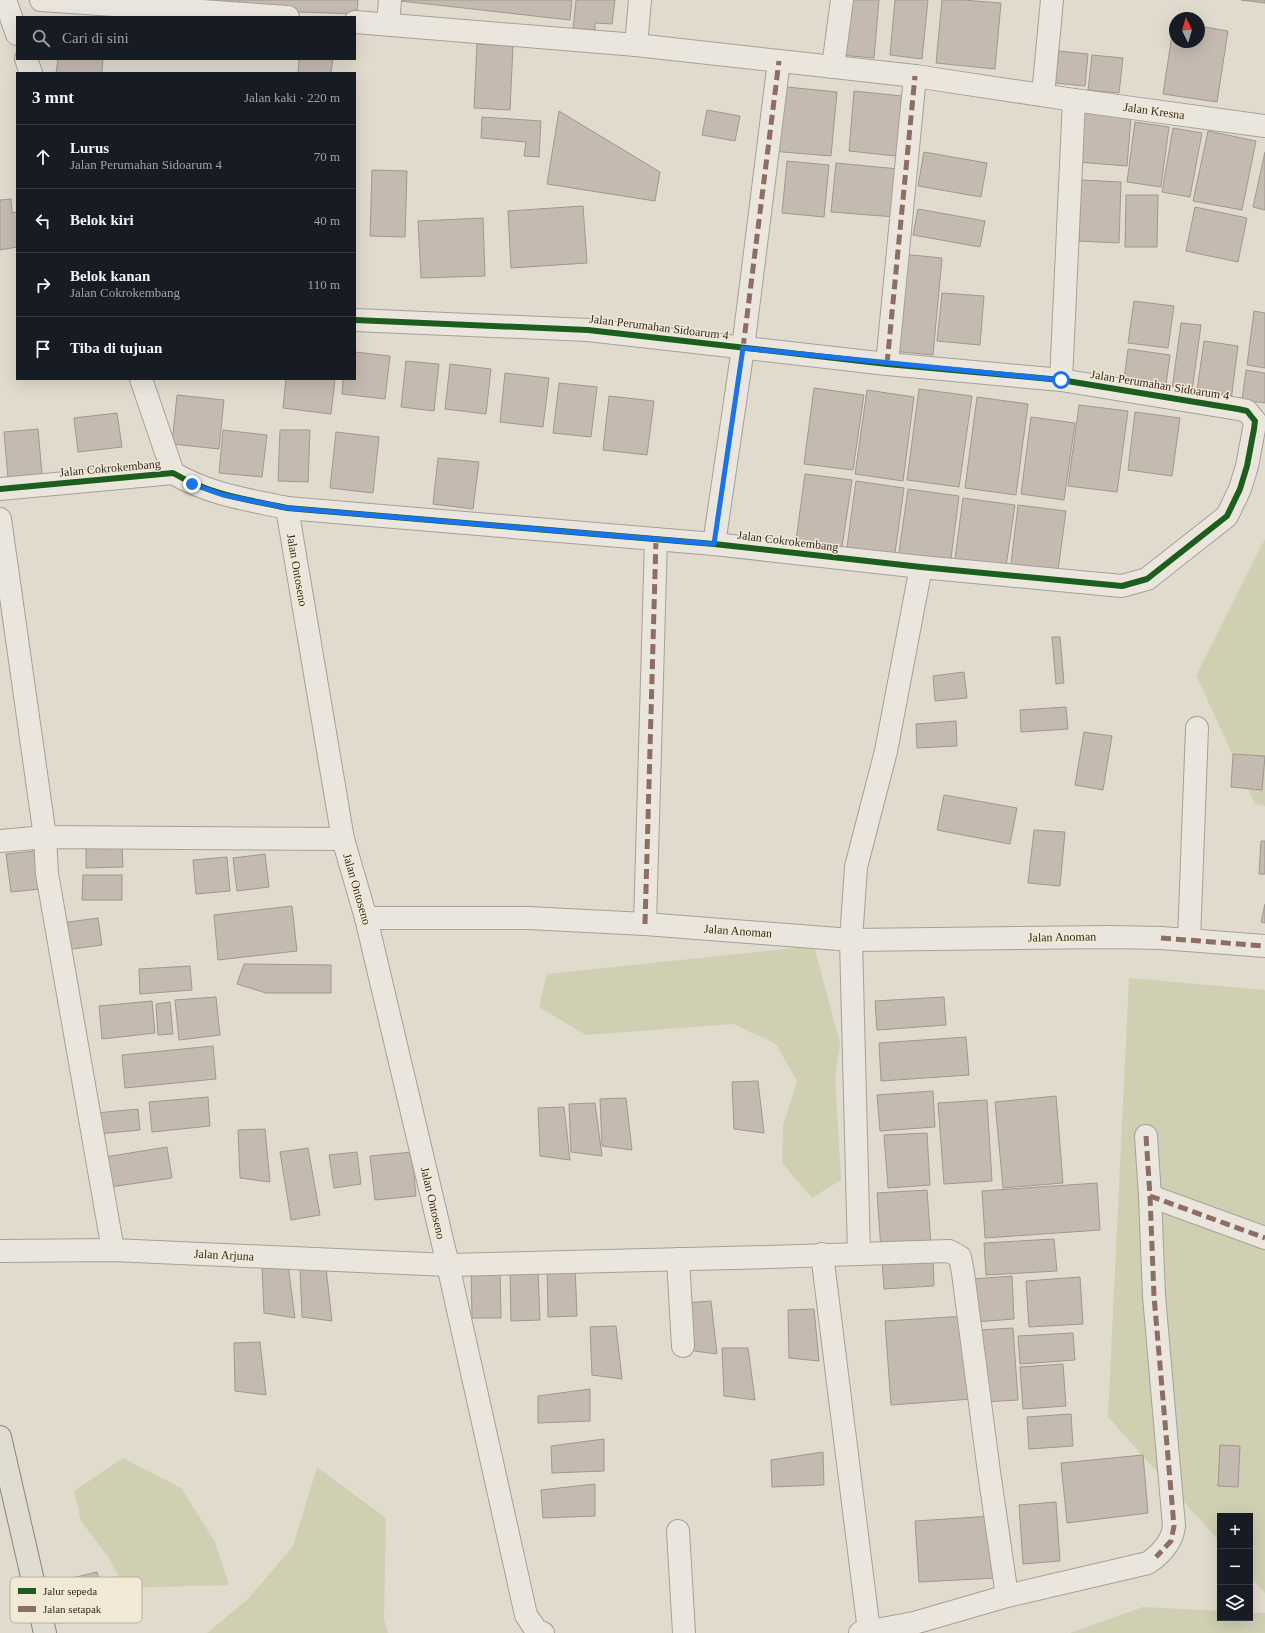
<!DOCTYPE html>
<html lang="id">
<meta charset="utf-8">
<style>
body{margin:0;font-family:"Times New Roman",serif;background:#242831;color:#f1f3f6}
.controls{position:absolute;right:12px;bottom:12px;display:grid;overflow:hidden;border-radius:0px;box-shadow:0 4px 16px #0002}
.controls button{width:36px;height:36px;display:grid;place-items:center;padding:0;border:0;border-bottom:1px solid #363941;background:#171b24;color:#f1f3f6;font:20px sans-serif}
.compass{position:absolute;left:1169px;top:12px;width:36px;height:36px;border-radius:50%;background:#171b24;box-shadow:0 4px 16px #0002;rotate:355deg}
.stop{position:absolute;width:12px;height:12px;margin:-9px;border:3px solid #1a73e8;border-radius:50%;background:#fff}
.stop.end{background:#1a73e8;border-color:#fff;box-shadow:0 1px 4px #0008}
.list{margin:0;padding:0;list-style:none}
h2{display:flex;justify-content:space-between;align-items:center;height:52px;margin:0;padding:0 16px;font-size:17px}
h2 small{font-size:13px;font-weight:400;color:#9ea1a6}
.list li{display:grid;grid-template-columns:26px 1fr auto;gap:12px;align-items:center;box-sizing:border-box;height:64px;padding:0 16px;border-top:1px solid #363941}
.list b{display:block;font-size:15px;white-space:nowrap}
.list p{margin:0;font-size:13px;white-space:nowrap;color:#9ea1a6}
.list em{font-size:13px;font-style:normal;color:#9ea1a6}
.icon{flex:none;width:22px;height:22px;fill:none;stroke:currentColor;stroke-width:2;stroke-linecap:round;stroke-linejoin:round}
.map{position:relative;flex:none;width:1265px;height:1633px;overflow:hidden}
.search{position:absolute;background:#171b24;box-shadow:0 4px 16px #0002;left:16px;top:16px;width:340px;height:44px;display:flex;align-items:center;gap:10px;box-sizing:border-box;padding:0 14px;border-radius:0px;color:#9ea1a6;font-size:15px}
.panel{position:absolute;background:#171b24;box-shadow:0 4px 16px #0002;left:16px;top:72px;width:340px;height:308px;border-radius:0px}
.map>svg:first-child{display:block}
.green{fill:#cfcfb2}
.building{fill:#c4baaf;stroke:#a1978e}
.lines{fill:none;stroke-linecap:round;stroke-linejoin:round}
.minor-casing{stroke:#a6a097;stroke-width:24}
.major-casing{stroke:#8c867d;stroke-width:24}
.minor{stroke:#eae6de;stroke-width:22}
.major{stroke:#e1dcd1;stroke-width:22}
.quiet{stroke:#8d6e63;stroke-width:5;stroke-dasharray:10 5;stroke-linecap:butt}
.cycleway-casing{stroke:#f1e9d5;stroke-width:8}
.cycleway{stroke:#1b5e20;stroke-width:6}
.route{stroke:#1a73e8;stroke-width:5}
.labels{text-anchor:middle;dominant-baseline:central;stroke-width:3;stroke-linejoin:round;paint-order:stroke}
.street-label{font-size:12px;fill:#342920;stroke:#f1e9d5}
.key{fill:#f1e9d5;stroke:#b8af9f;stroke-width:1}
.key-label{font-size:11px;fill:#342920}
</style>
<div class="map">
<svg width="1265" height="1633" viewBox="0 0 1265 1633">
<rect width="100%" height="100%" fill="#e1dbce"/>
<g class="green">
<path d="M1265,539v267l-10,-2 -59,-129z"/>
<path d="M814,946l26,97 -5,34 6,103 -29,18 -30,-35 1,-37 14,-45 -21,-37 -42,-20 -148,11 -47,-28 8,-33z"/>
<path d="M1129,978l136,12v603l-15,-17v-60h-30v26l-112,-125z"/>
<path d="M123,1458l58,30 34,54 14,43 -104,3 -16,-30 -28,-37 -7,-30z"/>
<path d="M317,1467l69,51 -2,102 4,13h-181l41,-34 45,-53z"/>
<path d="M1143,1607l77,4v7h30v-5h15v20h-195z"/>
</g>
<g class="building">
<path d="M202,0h37l1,10 -38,-5z"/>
<path d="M239,0h119l-1,14 -117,-4z"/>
<path d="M392,0h180l-2,20z"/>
<path d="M576,0h39l-3,24 -17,-1v7l-22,-2z"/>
<path d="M846,0h33l-5,58 -34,-3z"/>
<path d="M895,0h33l-6,59 -32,-4z"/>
<path d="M942,0h21l38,3 -6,66 -59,-6z"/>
<path d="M1241,0h24v3z"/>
<path d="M1174,22l1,20h24v-16l29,5 -11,71 -54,-8z"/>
<path d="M477,44l36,2 -3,64 -36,-2z"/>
<path d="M1059,51l29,3 -3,32 -30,-3z"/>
<path d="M1092,55l31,3 -4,35 -31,-3z"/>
<path d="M58,59h45l-1,14h-46z"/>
<path d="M299,59h34l-2,14h-33z"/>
<path d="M777,86l60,6 -6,64 -60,-5z"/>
<path d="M854,91l48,5 -6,60 -47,-5z"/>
<path d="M707,110l33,6 -5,25 -33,-6z"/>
<path d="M559,111l101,61 -5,29 -108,-17z"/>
<path d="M1080,113l51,3 -4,50 -50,-4z"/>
<path d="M482,117l59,4 -2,36 -15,-1 2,-14 -45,-4z"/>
<path d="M1135,122l34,5 -8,60 -34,-5z"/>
<path d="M1173,128l29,5 -12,64 -28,-5z"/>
<path d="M1208,131l48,10 -14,69 -49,-9z"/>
<path d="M924,152l63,11 -6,34 -63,-11z"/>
<path d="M1265,152v58l-12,-3z"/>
<path d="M787,161l42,4 -5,52 -42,-4z"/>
<path d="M836,163l63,6 -4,48 -64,-5z"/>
<path d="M372,170l35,1 -2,66 -35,-1z"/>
<path d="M1081,180l40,2 -2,61 -40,-2z"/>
<path d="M1126,195h32l-1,52h-32z"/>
<path d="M11,199l1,14 5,-1v35l-17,3v-50z"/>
<path d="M583,206l4,57 -76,5 -3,-57z"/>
<path d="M1195,207l52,11 -9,44 -52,-11z"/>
<path d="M918,209l67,12 -5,26 -67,-12z"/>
<path d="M483,218l2,58 -64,2 -3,-57z"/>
<path d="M901,254l41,4 -9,97 -41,-4z"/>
<path d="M942,293l42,3 -4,49 -43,-4z"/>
<path d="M1134,301l40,5 -6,42 -40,-5z"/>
<path d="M1254,311l11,2v55l-18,-3z"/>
<path d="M1181,323l20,2 -9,66 -20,-2z"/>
<path d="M1204,341l34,5 -7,55 -35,-4z"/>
<path d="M1128,349l42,6 -4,30 -42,-6z"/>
<path d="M355,352l35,4 -5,43 -43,-5 1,-15h12z"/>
<path d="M406,361l33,3 -5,47 -33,-4z"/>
<path d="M450,364l41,5 -5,45 -41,-5z"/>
<path d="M1246,370l19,3v30l-23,-3z"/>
<path d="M505,373l44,5 -6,49 -43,-5z"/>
<path d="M286,379h49l-4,35 -48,-6z"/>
<path d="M559,383l38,4 -6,50 -38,-4z"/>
<path d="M814,388l50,7 -11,75 -49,-6z"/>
<path d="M919,389l53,7 -13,91 -52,-7z"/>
<path d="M867,390l47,7 -11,84 -48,-7z"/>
<path d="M177,395l47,5 -5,49 -47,-5z"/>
<path d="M609,396l45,5 -7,54 -44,-5z"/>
<path d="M977,397l51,7 -12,91 -51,-7z"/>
<path d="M1079,405l49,6 -11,81 -49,-6z"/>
<path d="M1135,412l45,6 -8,58 -44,-6z"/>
<path d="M117,413l5,34 -44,5 -4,-34z"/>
<path d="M1031,417l44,6 -11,77 -43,-6z"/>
<path d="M38,429l4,45 -34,4 -4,-46z"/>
<path d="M223,430l44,5 -5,42 -43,-4z"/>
<path d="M280,430h30l-2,52 -30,-1z"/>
<path d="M336,432l43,5 -6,56 -43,-5z"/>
<path d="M438,458l41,4 -6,47 -40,-5z"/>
<path d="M805,474l47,6 -11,74 -46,-6z"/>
<path d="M856,481l48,7 -10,72 -48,-6z"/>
<path d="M908,489l51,7 -9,70 -52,-7z"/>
<path d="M963,498l52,7 -10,68 -51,-7z"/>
<path d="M1018,505l48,6 -9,67 -47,-6z"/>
<path d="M1052,637h8l4,46 -8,1z"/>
<path d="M964,672l3,26 -32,3 -2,-25z"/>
<path d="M1066,707l2,22 -47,3 -1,-22z"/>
<path d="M956,721l1,25 -40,2 -1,-24z"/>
<path d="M1084,732l28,4 -9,54 -28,-5z"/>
<path d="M1233,754l32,2 -3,34 -31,-3z"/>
<path d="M944,795l73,13 -7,36 -73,-14z"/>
<path d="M1034,830l31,2 -5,54 -32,-3z"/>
<path d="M1261,841h4v33h-6z"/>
<path d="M122,847l1,20 -37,1v-20z"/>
<path d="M36,851l5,38 -30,3 -5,-38z"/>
<path d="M265,854l4,33 -32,4 -4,-33z"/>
<path d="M227,857l3,34 -34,3 -3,-34z"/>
<path d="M83,875h39v25h-40z"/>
<path d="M1265,904v19l-4,-1z"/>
<path d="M292,906l5,45 -79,9 -4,-45z"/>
<path d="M98,918l4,27 -37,5 -4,-27z"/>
<path d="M244,964l87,1v28h-65l-29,-9z"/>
<path d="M190,966l2,24 -52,4 -1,-25z"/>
<path d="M216,997l4,38 -41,5 -4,-40z"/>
<path d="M944,997l2,28 -69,5 -2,-29z"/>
<path d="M152,1001l3,32 -53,6 -3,-33z"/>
<path d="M170,1002l3,32 -15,1 -2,-31z"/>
<path d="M966,1037l3,38 -88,6 -2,-38z"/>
<path d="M213,1046l3,33 -91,9 -3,-33z"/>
<path d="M758,1081l6,52 -30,-4 -2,-47z"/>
<path d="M933,1091l2,36 -55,4 -3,-36z"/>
<path d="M1056,1096l7,87 -60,5 -8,-86z"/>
<path d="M208,1097l2,29 -58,6 -3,-30z"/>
<path d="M626,1098l6,52 -30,-4 -2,-47z"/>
<path d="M987,1100l5,81 -48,3 -6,-81z"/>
<path d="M595,1103l7,53 -31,-4 -2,-48z"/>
<path d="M564,1107l6,53 -30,-4 -2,-48z"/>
<path d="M138,1109l2,21 -42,4 -2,-21z"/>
<path d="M265,1129l5,53 -30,-4 -2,-48z"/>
<path d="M927,1133l3,52 -42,3 -4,-53z"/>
<path d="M167,1147l5,31 -62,9 -5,-30z"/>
<path d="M308,1148l12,67 -29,5 -11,-68z"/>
<path d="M357,1152l4,32 -27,4 -5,-33z"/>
<path d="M412,1152l4,44 -41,4 -5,-44z"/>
<path d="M1097,1183l3,47 -115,8 -3,-47z"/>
<path d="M927,1190l4,56 -50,3 -4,-56z"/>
<path d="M1054,1239l3,32 -71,4 -2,-32z"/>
<path d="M933,1256l1,30 -50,3 -2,-29z"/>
<path d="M288,1265l7,53 -31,-5 -2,-47z"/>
<path d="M547,1266h28l2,50 -29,1z"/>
<path d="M500,1267l1,51h-29l-1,-50z"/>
<path d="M326,1268l6,53 -30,-4 -2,-48z"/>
<path d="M538,1270l2,50 -29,1 -1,-50z"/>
<path d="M1012,1276l2,43 -39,3 -3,-43z"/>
<path d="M1080,1277l3,47 -54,3 -3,-46z"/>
<path d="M711,1301l6,53 -30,-4 -2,-47z"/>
<path d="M814,1309l5,52 -30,-3 -1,-48z"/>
<path d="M966,1316l6,83 -81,6 -6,-84z"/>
<path d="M616,1326l6,53 -30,-4 -2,-48z"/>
<path d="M1013,1328l5,72 -35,2 -5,-72z"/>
<path d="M1073,1333l2,27 -55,4 -2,-28z"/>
<path d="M260,1342l6,53 -31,-4 -1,-48z"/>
<path d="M722,1348h26l7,52 -31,-4z"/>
<path d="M1063,1364l3,42 -43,3 -3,-42z"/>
<path d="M590,1389v32l-52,2v-27z"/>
<path d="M1071,1414l2,32 -44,3 -2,-32z"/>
<path d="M604,1439v32l-52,2 -1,-27z"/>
<path d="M1220,1445l20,1 -2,41 -20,-1z"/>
<path d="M823,1452l1,33 -52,2 -1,-27z"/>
<path d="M1143,1455l5,58 -81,10 -6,-60z"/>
<path d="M595,1484v32l-52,2 -2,-28z"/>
<path d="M1056,1502l4,59 -37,3 -4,-59z"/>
<path d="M993,1516l4,62 -78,4 -4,-61z"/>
<path d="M97,1572l10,40 -45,11 -10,-40z"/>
</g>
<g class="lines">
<defs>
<g id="minor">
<path d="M5,0l12,34"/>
<path d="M41,0l247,17"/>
<path d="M355,22l281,23 279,31 159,24 191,26"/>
<path d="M388,24l2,-24"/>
<path d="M636,45l4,-45"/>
<path d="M26,59l5,14"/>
<path d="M833,67l9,-67"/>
<path d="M1043,95l9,-95"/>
<path d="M887,364l28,-288"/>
<path d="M141,379l32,94"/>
<path d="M1061,380l13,-280"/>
<path d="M0,489l173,-16c38,22 72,26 114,35l427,36 207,23 201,19 25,-7 80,-63 13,-27 7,-23 7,-37 1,-8 -8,-10 -9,-2 -177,-29 -174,-16 -299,-34 -233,-10"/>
<path d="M287,508l56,331 23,79 82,347 78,350 10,15 7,3"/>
<path d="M0,519l45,318 2,37 66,376"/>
<path d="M714,544l29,-196 36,-287"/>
<path d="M0,841l45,-4 298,2"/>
<path d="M366,918h162l117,6 206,16 259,-3 51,1 104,8"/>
<path d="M645,924l11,-385"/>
<path d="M1189,940l8,-212"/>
<path d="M1150,1196l115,42"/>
<path d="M0,1251l113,-1 335,15 321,-8 180,-6 11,6 3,16 26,199 18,124"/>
<path d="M822,1254l47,377"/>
<path d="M859,1254l-8,-314 5,-73 30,-116 35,-184"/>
<path d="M678,1259l5,87"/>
<path d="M678,1531l6,102"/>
<path d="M860,1633l54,-10 93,-27 141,-33c13,-9 24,-20 26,-37l-20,-230 -4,-100 -4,-60"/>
</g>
<path id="major" d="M0,1437l45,196"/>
</defs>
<use href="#minor" class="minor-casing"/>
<use href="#major" class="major-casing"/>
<use href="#minor" class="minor"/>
<use href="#major" class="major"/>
<g class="quiet">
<path d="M743,348l36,-287"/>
<path d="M887,364l28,-288"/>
<path d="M645,924l11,-385"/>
<path d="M1161,938l104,8"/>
<path d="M1146,1136l4,60 4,100 20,230 -3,15 -15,16"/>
<path d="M1150,1196l115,42"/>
</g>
<defs>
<path id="cycleway" d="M0,489l173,-16c38,22 72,26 114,35l427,36 207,23 201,19 25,-7 80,-63 13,-27 7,-23 7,-37 1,-8 -8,-10 -9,-2 -177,-29 -174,-16 -299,-34 -233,-10"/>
</defs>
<use href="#cycleway" class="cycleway-casing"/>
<use href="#cycleway" class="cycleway"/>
</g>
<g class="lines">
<path class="route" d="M192,484l31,11 64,13 427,36 29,-196 318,32"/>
</g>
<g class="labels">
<g class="street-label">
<text transform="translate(1154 111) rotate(8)">Jalan Kresna</text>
<text transform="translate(659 327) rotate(7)">Jalan Perumahan Sidoarum 4</text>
<text transform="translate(1160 385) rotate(9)">Jalan Perumahan Sidoarum 4</text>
<text transform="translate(110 468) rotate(-5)">Jalan Cokrokembang</text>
<text transform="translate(788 541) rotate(7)">Jalan Cokrokembang</text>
<text transform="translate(297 570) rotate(80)">Jalan Ontoseno</text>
<text transform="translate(357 889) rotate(74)">Jalan Ontoseno</text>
<text transform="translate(738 931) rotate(4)">Jalan Anoman</text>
<text transform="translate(1062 937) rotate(-1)">Jalan Anoman</text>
<text transform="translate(433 1203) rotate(77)">Jalan Ontoseno</text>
<text transform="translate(224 1255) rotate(3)">Jalan Arjuna</text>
</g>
</g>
<rect x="10" y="1577" width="132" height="46" rx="6" class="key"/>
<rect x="18" y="1588" width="18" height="6" fill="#1b5e20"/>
<rect x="18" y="1606" width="18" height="6" fill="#8d6e63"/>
<g class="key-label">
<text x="43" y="1595">Jalur sepeda</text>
<text x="43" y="1613">Jalan setapak</text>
</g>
</svg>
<div class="controls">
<button>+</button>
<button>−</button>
<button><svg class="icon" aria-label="layers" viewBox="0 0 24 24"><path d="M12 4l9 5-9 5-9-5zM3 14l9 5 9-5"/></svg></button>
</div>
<svg class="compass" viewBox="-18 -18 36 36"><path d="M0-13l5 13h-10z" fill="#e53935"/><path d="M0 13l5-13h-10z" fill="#9ea1a6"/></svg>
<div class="stop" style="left:1061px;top:380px"></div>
<div class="stop end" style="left:192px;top:484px"></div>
<div class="search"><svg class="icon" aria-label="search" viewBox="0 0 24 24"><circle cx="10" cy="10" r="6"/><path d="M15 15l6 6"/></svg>Cari di sini</div>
<section class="panel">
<h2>3 mnt<small>Jalan kaki · 220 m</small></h2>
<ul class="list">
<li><svg class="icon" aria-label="ahead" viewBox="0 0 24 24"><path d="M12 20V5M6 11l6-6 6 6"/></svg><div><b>Lurus</b><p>Jalan Perumahan Sidoarum 4</p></div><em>70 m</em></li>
<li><svg class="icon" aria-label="left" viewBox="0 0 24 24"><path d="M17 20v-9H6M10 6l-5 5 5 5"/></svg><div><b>Belok kiri</b></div><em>40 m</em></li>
<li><svg class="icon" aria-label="right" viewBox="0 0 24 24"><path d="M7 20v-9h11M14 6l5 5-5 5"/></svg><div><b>Belok kanan</b><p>Jalan Cokrokembang</p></div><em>110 m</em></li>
<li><svg class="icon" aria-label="arrive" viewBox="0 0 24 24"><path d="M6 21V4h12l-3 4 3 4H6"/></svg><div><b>Tiba di tujuan</b></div></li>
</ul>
</section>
</div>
